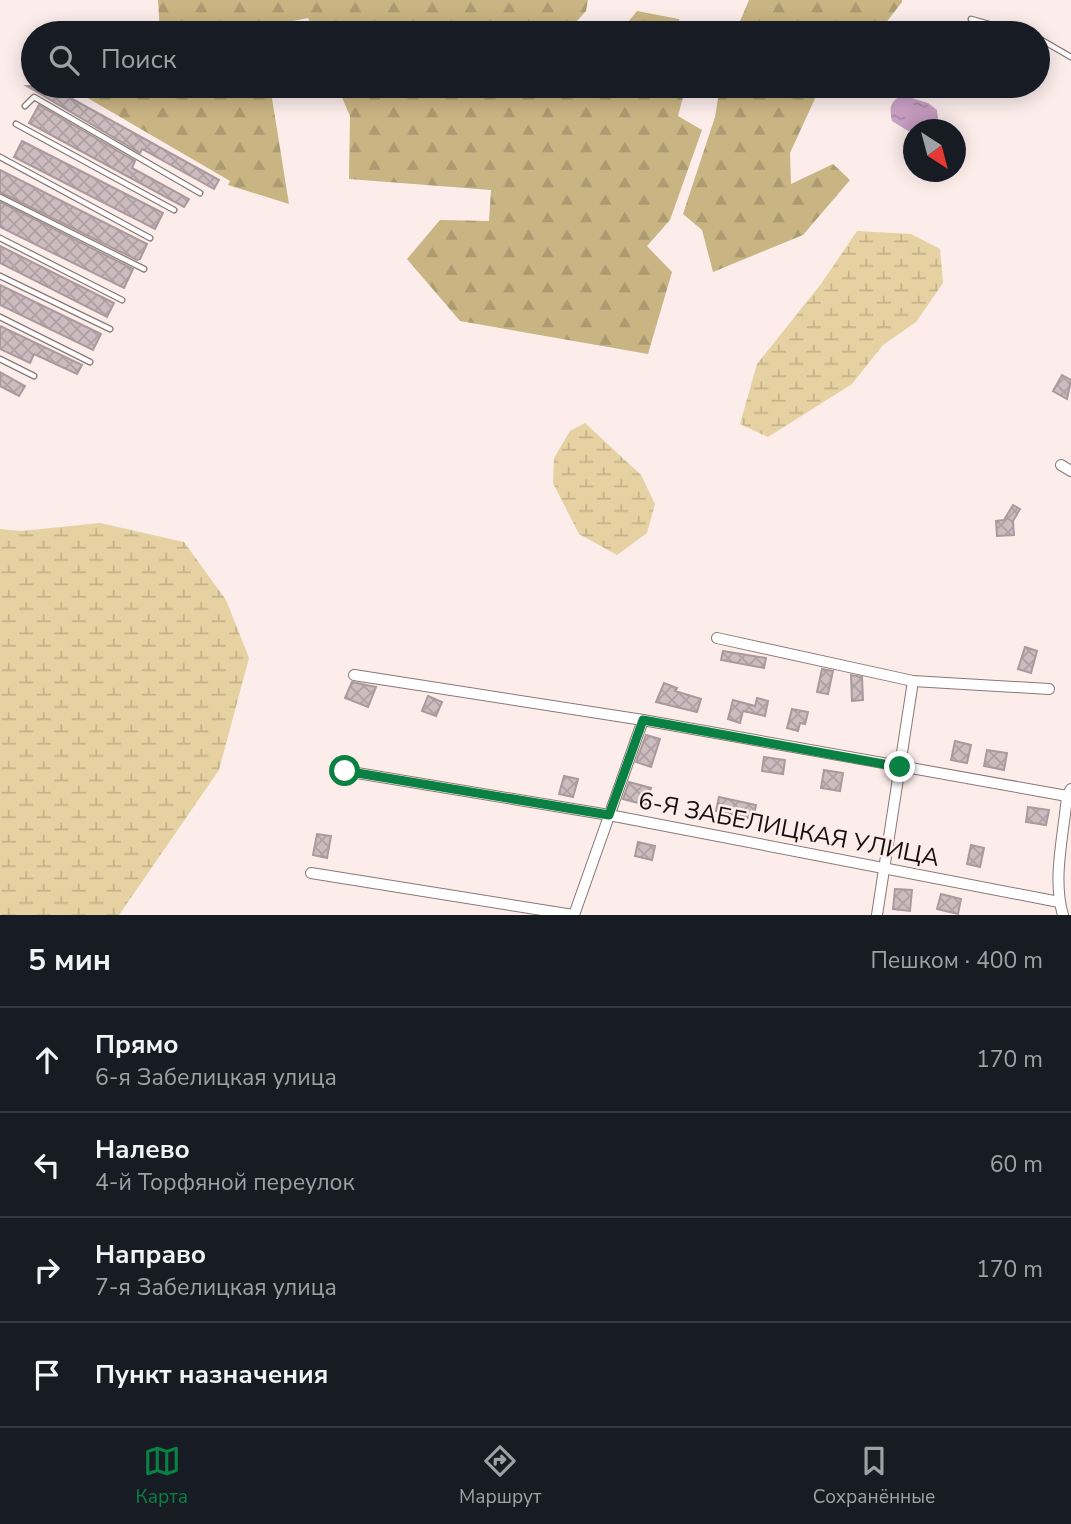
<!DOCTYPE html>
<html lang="ru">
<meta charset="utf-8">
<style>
body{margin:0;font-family:"Nunito Sans",sans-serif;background:#242831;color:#f1f3f6}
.compass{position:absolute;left:903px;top:119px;width:63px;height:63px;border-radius:50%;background:#171b24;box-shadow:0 4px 18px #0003;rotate:144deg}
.stop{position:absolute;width:21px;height:21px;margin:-16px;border:5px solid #0b8043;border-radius:50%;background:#fff}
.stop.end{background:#0b8043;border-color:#fff;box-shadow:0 2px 7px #0008}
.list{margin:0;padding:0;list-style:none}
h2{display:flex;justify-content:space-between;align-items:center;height:91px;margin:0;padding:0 28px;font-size:30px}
h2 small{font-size:23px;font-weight:400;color:#9ea1a6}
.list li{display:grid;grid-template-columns:46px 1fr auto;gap:21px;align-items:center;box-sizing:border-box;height:105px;padding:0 28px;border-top:2px solid #363941}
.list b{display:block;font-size:26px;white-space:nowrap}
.list p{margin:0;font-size:23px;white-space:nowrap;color:#9ea1a6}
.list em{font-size:23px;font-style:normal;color:#9ea1a6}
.icon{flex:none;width:38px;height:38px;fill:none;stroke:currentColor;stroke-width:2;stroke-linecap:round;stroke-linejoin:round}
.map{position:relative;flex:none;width:1071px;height:915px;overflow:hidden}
.search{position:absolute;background:#171b24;box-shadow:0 4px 18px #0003;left:21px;right:21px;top:21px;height:77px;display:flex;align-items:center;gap:18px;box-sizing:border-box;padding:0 24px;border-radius:38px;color:#9ea1a6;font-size:26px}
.sheet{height:511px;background:#171b24}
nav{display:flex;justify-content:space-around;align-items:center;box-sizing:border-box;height:98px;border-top:2px solid #363941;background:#171b24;font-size:19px;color:#9ea1a6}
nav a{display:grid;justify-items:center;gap:4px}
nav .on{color:#0b8043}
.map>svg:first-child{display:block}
.forest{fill:url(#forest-firs)}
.wetland{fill:url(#wetland-marsh)}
.water{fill:url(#water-ripples)}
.building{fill:url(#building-cross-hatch);stroke:#aa999d;stroke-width:2}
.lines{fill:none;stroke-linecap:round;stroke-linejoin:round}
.lane-casing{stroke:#897876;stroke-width:7}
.street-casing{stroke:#897876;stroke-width:12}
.lane{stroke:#fff;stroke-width:4.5}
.street{stroke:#fff;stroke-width:10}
.route{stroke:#0b8043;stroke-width:9}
.labels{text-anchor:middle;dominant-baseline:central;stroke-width:5;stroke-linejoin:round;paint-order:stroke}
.street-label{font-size:24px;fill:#150f0e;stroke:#fcedeb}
</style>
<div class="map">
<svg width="1071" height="915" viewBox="0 0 1071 915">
<defs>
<pattern id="forest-firs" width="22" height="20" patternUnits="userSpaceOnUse" patternTransform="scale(1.75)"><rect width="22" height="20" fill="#c9b483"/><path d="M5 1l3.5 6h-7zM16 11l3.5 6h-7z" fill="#ac9a70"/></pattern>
<pattern id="wetland-marsh" width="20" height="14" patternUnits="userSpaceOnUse" patternTransform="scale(1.75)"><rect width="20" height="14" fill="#e5d1a2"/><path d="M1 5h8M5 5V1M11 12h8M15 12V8" fill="none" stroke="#c4b28a"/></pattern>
<pattern id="water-ripples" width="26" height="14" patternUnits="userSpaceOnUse" patternTransform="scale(1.75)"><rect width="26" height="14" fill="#cba1c5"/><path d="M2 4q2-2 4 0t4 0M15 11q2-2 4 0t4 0" fill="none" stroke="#ad89a8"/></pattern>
<pattern id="building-cross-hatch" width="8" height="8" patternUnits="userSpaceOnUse" patternTransform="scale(1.75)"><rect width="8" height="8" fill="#ccbbbf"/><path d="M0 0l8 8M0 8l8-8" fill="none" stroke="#aea0a3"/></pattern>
</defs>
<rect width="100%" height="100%" fill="#fcedeb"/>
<g class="forest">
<path d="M158,0h430l-2,11 -20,22h-251l-7,-15 -44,9v6h-104z"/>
<path d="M749,0h153v2l-24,31h-143z"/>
<path d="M637,11l42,8 2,14h-62z"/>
<path d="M67,86h203l19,118 -61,-19 2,-4z"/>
<path d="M337,86h349l-8,30 24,14 -32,90 -23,26 25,26 -24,82 -188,-33 -53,-62 33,-39 49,1 2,-31 -142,-11 1,-63z"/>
<path d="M720,86h105l-7,6 -28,61 1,31 42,-20 17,16 -47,55 -90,37 -11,-42 -19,-16 32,-97z"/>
</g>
<g class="wetland">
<path d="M857,231l54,3 29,15 3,34 -27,39 -33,23 -31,39 -84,53 -28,-13 17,-60 64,-80z"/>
<path d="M585,423l56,52 14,29 -8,29 -30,22 -38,-21 -26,-51 1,-25 16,-27z"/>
<path d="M100,523l84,19 42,58 23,58 -30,112 -100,145h-119v-386l21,2z"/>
</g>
<path class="water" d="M902,95l26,8 9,7 2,19 -31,2 -16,-10c-3,-14 -2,-19 10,-26z"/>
<g class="building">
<path d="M27,86h22l170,94 -5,9 -72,-40 -2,4z"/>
<path d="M39,105l96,56 -3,7 57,31 -5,8 -155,-84z"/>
<path d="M22,141l141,72 -8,16 -141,-72z"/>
<path d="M0,170l147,74 -7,15 -3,1 -137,-68z"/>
<path d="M0,202l133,67 -9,19 -124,-61z"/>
<path d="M0,246l114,57 -7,14 -107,-54z"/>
<path d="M0,285l101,49 -8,16 -93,-45z"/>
<path d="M0,326l82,39 -5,9 -43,-20 -4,9 -30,-14z"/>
<path d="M0,372l25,14 -6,10 -19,-10z"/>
<path d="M1062,375l9,5 -4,19 -14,-8z"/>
<path d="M1013,505l7,4 -7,12 1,14 -17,1 -1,-15 8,-1z"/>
<path d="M1025,647l12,4 -6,22 -13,-4z"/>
<path d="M723,651l43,7 -2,10 -43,-8z"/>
<path d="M822,669l11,2 -5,23 -11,-2z"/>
<path d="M851,675l11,2 1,23 -11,1z"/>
<path d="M352,682l24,5 -8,20 -23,-9z"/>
<path d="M664,683l13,5 -2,3 26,8 -4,13 -41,-10z"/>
<path d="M428,696l14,6 -6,14 -14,-5z"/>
<path d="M757,698l11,3 -3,15 -22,-5 -3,12 -12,-4 5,-19 22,6z"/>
<path d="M792,709l16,3 -3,12 -5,-1 -2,8 -11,-3z"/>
<path d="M646,735l14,4 -9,28 -15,-5z"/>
<path d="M955,741l16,4 -4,18 -16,-3z"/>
<path d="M987,750l20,3 -3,17 -20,-4z"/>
<path d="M764,757l21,3 -2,14 -21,-3z"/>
<path d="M824,770l19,3 -3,18 -19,-3z"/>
<path d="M564,776l14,3 -5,18 -14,-3z"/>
<path d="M629,782l22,6 -5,17 -23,-6z"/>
<path d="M719,797l37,8 -3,14 -37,-8z"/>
<path d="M1028,807l21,3 -3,15 -20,-3z"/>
<path d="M317,834l14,2 -4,22 -14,-3z"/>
<path d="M638,842l17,4 -3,14 -17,-4z"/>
<path d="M971,845l13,3 -4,19 -13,-3z"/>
<path d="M895,889l17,1 -2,21 -17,-2z"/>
<path d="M941,894l20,5 -3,15 -21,-5z"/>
</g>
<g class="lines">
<defs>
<g id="lane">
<path d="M971,19l50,14"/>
<path d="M1038,38l33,19"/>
<path d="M25,106l9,-9 166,96"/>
<path d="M16,124l158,86"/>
<path d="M0,157l150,81"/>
<path d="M0,197l144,72"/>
<path d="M0,238l122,62"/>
<path d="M0,276l110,53"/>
<path d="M0,317l90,45"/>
<path d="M0,359l34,17"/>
</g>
<g id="street">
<path d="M1061,465l10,6"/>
<path d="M717,638l196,43 136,8"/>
<path d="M354,675l289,45 424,76"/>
<path d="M345,771l264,44 450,87"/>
<path d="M311,873l262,42"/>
<path d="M574,915l69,-195"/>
<path d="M877,915l36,-234"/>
<path d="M1063,915c-11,-36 1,-82 4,-119l4,-7"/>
</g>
</defs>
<use href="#lane" class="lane-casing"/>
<use href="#street" class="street-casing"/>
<use href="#lane" class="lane"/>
<use href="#street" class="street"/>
</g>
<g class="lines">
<path class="route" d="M345,771l264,44 34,-95 257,47"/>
</g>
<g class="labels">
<g class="street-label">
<text transform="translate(789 829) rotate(11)">6-Я ЗАБЕЛИЦКАЯ УЛИЦА</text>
</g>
</g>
</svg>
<svg class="compass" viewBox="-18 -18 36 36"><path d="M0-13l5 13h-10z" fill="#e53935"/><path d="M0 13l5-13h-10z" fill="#9ea1a6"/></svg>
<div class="stop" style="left:345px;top:771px"></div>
<div class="stop end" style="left:900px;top:767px"></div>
<div class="search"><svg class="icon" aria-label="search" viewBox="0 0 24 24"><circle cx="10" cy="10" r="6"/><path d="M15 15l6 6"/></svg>Поиск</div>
</div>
<section class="sheet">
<h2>5 мин<small>Пешком · 400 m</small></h2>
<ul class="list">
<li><svg class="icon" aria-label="ahead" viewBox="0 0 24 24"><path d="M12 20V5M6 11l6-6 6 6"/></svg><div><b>Прямо</b><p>6-я Забелицкая улица</p></div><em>170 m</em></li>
<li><svg class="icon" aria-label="left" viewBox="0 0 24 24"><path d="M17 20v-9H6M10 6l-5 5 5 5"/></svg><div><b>Налево</b><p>4-й Торфяной переулок</p></div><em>60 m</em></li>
<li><svg class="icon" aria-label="right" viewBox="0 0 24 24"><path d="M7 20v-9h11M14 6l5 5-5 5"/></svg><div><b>Направо</b><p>7-я Забелицкая улица</p></div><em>170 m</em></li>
<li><svg class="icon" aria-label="arrive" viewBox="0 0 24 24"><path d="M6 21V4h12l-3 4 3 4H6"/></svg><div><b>Пункт назначения</b></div></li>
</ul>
</section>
<nav>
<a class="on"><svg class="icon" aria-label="map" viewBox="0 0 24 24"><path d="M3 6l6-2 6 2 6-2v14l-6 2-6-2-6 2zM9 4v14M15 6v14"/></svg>Карта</a>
<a><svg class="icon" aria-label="directions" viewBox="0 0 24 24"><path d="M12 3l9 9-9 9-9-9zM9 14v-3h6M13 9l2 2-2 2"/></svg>Маршрут</a>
<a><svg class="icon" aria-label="saved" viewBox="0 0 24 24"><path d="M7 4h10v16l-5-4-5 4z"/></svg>Сохранённые</a>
</nav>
